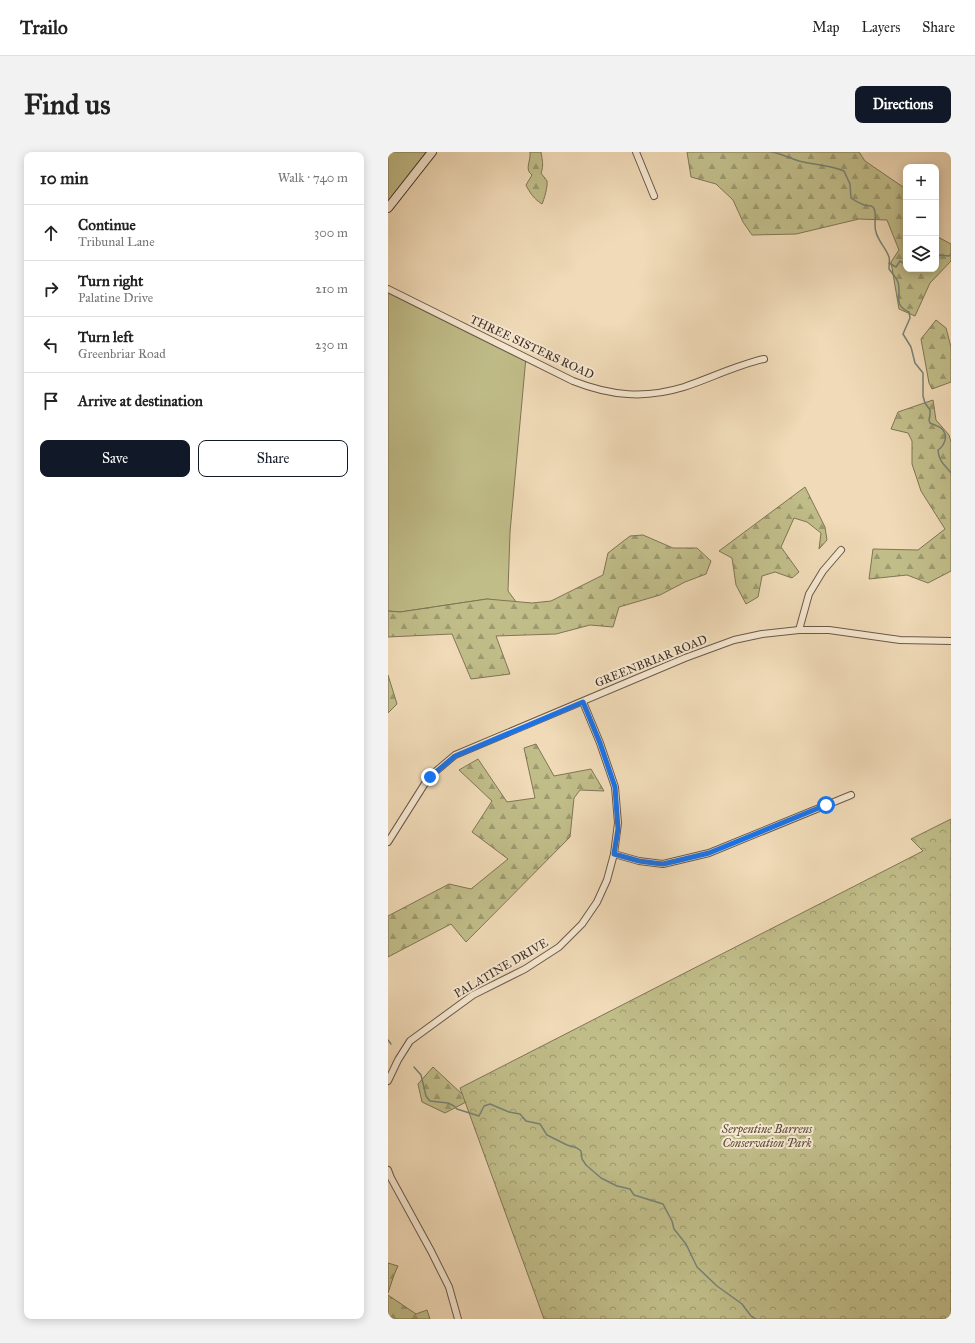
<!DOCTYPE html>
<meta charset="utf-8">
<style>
body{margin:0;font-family:"IM FELL Great Primer",serif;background:#f2f2f2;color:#222}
.controls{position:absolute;right:12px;top:12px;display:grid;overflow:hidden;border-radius:8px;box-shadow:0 2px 10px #0003}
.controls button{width:36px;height:36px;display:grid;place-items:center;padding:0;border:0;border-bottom:1px solid #e0e0e0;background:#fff;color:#222;font:20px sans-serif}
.stop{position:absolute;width:12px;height:12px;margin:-9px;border:3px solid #1a73e8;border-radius:50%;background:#fff}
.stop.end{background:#1a73e8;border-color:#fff;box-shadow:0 1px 4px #0008}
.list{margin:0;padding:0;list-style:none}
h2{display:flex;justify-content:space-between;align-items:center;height:52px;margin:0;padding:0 16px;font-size:17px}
h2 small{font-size:13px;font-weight:400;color:#767676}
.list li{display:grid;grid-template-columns:26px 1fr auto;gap:12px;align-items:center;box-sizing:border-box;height:56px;padding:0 16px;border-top:1px solid #e0e0e0}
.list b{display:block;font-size:15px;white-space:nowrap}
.list p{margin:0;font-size:13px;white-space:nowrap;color:#767676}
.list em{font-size:13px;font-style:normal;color:#767676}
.actions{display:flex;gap:8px;padding:12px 16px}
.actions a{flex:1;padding:9px 0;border:1px solid #111827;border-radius:8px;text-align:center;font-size:14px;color:#111827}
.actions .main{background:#111827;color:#fff}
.icon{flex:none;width:22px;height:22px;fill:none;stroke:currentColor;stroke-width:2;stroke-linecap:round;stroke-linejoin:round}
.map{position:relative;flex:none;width:563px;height:1167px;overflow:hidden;border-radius:8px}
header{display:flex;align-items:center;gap:24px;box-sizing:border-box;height:56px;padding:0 20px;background:#fff;border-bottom:1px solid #e0e0e0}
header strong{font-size:19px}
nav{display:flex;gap:22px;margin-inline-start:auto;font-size:14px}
.intro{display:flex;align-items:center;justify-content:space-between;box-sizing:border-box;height:96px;padding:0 24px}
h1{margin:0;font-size:28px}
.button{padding:10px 18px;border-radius:8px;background:#111827;color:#fff;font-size:14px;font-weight:700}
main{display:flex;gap:24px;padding:0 24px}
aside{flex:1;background:#fff;border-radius:8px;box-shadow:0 2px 10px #0003}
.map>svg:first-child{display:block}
.grass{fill:#c0bd89;stroke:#807556}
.forest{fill:url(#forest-firs);stroke:#807556}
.park{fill:url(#park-crowns);stroke:#807556}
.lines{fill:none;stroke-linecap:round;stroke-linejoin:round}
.stream{stroke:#768277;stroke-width:1.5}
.minor-casing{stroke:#6c5849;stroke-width:8}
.secondary-casing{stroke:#402d24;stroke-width:10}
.minor{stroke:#f5e7d0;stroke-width:6}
.secondary{stroke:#f5e7d0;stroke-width:8}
.route{stroke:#1a73e8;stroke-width:5}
.labels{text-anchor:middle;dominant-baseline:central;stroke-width:4;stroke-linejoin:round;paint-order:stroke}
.street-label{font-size:12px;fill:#402d24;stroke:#f5e7d0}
.park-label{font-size:12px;font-style:italic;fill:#5a4a38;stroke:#f5e7d0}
</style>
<header>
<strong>Trailo</strong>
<nav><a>Map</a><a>Layers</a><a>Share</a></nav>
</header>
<div class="intro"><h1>Find us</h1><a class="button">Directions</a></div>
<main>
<aside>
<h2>10 min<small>Walk · 740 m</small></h2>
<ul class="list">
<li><svg class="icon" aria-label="ahead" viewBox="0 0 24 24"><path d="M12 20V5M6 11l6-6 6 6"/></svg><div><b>Continue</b><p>Tribunal Lane</p></div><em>300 m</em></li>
<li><svg class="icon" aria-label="right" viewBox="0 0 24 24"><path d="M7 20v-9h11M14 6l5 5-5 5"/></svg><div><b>Turn right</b><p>Palatine Drive</p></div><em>210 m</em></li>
<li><svg class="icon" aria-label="left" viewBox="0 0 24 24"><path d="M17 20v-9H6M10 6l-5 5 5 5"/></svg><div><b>Turn left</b><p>Greenbriar Road</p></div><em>230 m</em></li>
<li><svg class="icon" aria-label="arrive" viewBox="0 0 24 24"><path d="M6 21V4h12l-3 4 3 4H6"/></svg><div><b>Arrive at destination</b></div></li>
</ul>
<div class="actions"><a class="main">Save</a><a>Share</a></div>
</aside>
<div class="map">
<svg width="563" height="1167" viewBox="0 0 563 1167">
<defs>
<pattern id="forest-firs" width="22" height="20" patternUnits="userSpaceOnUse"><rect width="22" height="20" fill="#c0bd89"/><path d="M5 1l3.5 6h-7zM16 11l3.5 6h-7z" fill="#9d9a70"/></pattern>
<pattern id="park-crowns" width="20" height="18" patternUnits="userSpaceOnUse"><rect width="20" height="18" fill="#c0bd89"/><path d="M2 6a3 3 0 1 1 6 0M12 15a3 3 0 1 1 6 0" fill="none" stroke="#9d9a70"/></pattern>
</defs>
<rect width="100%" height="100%" fill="#f0dab7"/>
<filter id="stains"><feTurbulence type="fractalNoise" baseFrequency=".005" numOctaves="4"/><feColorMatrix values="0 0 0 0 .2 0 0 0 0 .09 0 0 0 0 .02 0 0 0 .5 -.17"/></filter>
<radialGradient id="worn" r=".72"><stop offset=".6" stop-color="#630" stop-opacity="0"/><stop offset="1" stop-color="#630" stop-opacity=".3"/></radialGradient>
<g class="grass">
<path d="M0,0h44l-44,56z"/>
<path d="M0,137l138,68 -16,175 -2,59 9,12 -30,-4 -87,13 -12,-1z"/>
</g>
<g class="forest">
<path d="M142,0h11c1,8 3,13 0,21 1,2 5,6 6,8 1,5 -3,19 -5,23 -7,-4 -13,-12 -16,-19l6,-10c-8,-6 -1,-13 -2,-23z"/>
<path d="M299,0h172l6,9 41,28v80h30v-33l15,8v17l-21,22 -15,33 -16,-7 -8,-47 8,-12 -12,-30 -28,-1 -63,15 -44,1 -9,-13 -10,-22 -17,-16 -25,-7z"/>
<path d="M548,168l10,8 5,19v35l-19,7 -3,-6 -8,-44z"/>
<path d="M545,248l3,20 13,15 2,7v129l-23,12 -21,-8 -38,4 4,-30 45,1 27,-21 -24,-38 -9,-27v-23l-4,-8 -17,-4 7,-17z"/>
<path d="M417,335l20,40 2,13 -8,9 2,-16 -14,-11 -13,-4 -13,29 18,25 -7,6 -17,-6 -13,4 -4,21 -12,7 -10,-19 -4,-27 -13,-7z"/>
<path d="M255,383l30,13h24l14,13 -5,13 -21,8 -25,13 -41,12 -6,20 -23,-2 -34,9 -60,2 14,38 -39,5 -19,-45 -64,3v-26l12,1 87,-13 45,4 19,-2 52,-26 5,-22 22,-17z"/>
<path d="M0,523l9,29 -9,9z"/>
<path d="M148,592l18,32 37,-7 13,22 -24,-1 -6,8 -4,39 -104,105 -15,-18 -63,33v-41l61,-32 22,5 37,-30 -36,-27 20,-31 -33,-31 19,-11 29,43 28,-4 -11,-50z"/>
<path d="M45,915l30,28 3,7 -21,11 -23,-11 -4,-18z"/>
<path d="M0,1111l10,3 -4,9 -6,18z"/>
<path d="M0,1143l28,19 11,-4 3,9h-42z"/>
</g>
<path class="park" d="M563,667v500h-407l-84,-231 463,-237 -12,-12z"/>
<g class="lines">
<g class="stream">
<path d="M384,0c9,2 18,6 27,9 15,4 31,4 45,10l6,13 1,14c4,3 8,5 13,7 3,1 6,0 9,2 5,6 0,18 3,25 2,9 10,16 13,25 1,3 0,8 0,12 3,4 7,8 9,13 4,14 -6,22 11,30l1,6 -7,16 8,13 4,16 8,10v23l2,7 5,7v5l-1,5 1,3c4,2 9,3 12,6 7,7 2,17 -4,21 1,12 6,14 13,23"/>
<path d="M548,108l4,-5 9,1 2,-2"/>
<path d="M501,111l7,4 4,-6 6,4"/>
<path d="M0,888l3,4"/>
<path d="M26,915l7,8 5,21 4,5 18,2 6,3 3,3 22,7 5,-10 6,-2 19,8 11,2 6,7 14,3 7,11 20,10 10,3 4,3 1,8 4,6 15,13 16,8 13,3 4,6 29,9 9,17 2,8 12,15 11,23 20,19 25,18 9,12 5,3"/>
</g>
<defs>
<g id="minor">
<path d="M248,0l18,44"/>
<path d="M0,137l185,92c38,15 72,18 111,6 27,-9 53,-22 80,-28"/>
<path d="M411,478l10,-36 14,-23 18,-21"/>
<path d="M0,690l41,-65 26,-22 230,-97 49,-18 28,-6 37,-4h30l71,10 51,1"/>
<path d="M226,702l25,7 24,3 46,-11 142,-58"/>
<path d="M0,929l10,-21 12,-19 63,-46 52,-26 34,-22 23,-23 15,-22 10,-22 7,-26 4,-31 -3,-36 -15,-44 -17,-41"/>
<path d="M0,1018l3,8 40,73 18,36 9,32"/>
</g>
<path id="secondary" d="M0,56l44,-56"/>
</defs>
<use href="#minor" class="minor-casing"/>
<use href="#secondary" class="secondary-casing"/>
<use href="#minor" class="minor"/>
<use href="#secondary" class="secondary"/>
</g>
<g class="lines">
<path class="route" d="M42,625l25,-21 128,-54 17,41 15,44 3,42 -4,25 25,7 15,2 9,1 13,-3 33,-8 117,-48"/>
</g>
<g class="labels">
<g class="street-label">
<text transform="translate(144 195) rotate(25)">THREE SISTERS ROAD</text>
<text transform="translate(263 509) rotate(-22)">GREENBRIAR ROAD</text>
<text transform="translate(113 816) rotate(-30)">PALATINE DRIVE</text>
</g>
<g class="park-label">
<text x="379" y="977">Serpentine Barrens<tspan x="379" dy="14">Conservation Park</tspan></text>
</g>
</g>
<rect width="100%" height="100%" filter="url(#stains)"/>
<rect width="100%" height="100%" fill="url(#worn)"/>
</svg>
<div class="controls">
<button>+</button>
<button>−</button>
<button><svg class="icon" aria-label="layers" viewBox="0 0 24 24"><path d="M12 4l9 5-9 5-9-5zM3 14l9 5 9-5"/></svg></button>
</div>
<div class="stop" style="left:438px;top:653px"></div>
<div class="stop end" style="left:42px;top:625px"></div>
</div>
</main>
